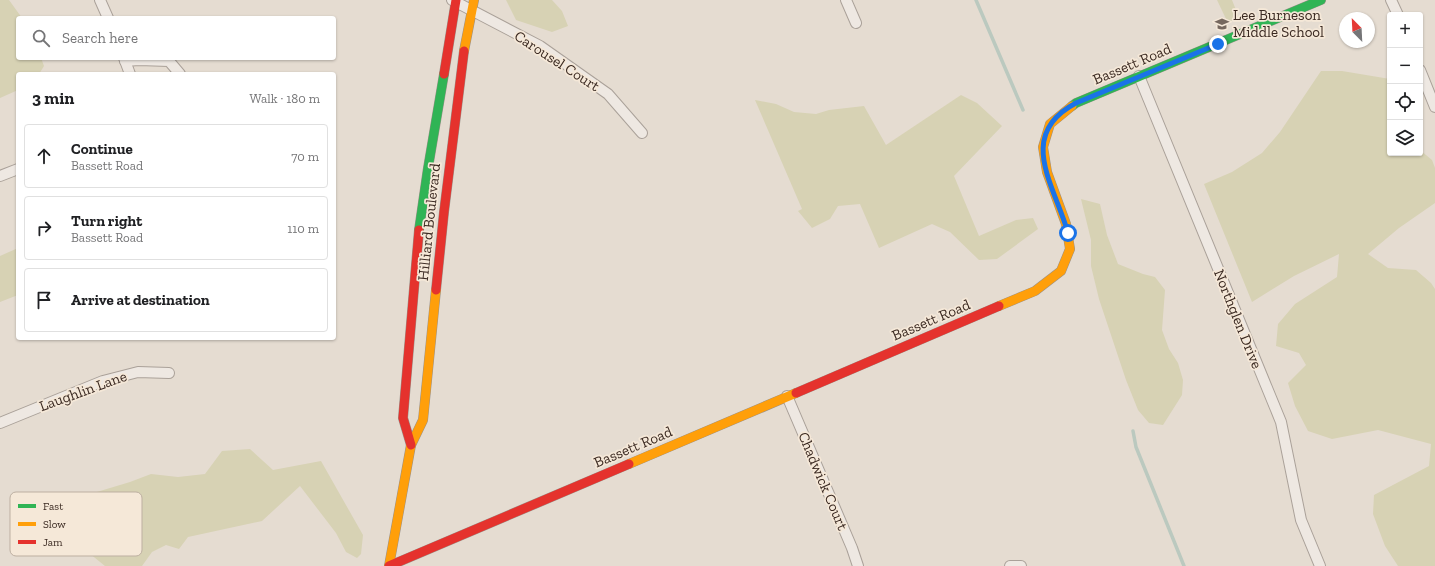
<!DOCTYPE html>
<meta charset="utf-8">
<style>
body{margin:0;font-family:"Zilla Slab",serif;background:#f2f2f2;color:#202124}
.controls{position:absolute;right:12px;top:12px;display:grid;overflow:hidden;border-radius:4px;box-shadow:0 1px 3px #0004}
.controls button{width:36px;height:36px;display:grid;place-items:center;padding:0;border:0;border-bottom:1px solid #e0e0e0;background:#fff;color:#202124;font:20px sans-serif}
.compass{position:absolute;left:1339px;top:12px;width:36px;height:36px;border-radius:50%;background:#fff;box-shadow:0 1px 3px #0004;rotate:336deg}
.stop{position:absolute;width:12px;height:12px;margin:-9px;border:3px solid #1a73e8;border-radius:50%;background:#fff}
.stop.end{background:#1a73e8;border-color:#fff;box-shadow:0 1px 4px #0008}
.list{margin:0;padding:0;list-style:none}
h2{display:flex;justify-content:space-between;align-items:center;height:52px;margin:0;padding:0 16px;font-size:17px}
h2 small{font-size:13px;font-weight:400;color:#757577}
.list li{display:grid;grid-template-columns:26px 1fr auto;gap:12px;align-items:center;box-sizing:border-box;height:64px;margin:0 8px 8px;padding:0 8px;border:1px solid #e0e0e0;border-radius:4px}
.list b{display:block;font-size:15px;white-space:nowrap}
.list p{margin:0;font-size:13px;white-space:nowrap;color:#757577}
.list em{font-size:13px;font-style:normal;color:#757577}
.icon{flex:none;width:22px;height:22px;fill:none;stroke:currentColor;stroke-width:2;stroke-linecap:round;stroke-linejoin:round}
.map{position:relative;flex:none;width:1435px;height:566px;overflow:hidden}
.search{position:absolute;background:#fff;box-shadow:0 1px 3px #0004;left:16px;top:16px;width:320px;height:44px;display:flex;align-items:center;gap:10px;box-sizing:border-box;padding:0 14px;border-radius:4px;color:#757577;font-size:15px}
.panel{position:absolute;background:#fff;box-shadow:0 1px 3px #0004;left:16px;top:72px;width:320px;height:268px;border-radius:4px}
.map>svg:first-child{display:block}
.green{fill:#d7d2b4}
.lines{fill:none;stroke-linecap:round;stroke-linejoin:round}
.stream{stroke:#bbc9bf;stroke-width:3.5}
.street-casing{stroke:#aaa199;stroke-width:12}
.fast-casing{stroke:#9a9189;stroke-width:10}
.slow-casing{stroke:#9a9189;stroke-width:10}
.jam-casing{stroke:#9a9189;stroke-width:10}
.street{stroke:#eee8e2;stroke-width:10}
.fast{stroke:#30b455;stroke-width:9}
.slow{stroke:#ff9f0a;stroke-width:9}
.jam{stroke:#e5322d;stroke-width:9}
.route{stroke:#1a73e8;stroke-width:5}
.labels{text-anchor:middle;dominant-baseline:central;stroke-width:3.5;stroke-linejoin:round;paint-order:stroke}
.poi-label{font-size:15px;fill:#3a2921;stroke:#f5e8d8;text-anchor:start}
.street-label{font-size:15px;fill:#3a2921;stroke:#f5e8d8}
.key{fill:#f5e8d8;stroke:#bdafa1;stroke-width:1}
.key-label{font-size:11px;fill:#3a2921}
</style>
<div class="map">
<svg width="1435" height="566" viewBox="0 0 1435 566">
<rect width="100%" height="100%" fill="#e5dcd1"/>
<g class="green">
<path d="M0,0h9l13,18h-4v40h23l3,8 -5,8h-21v16l-18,8z"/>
<path d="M506,0h46l10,11 6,15 -16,6 -36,-12z"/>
<path d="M1217,0h15l8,20 -13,1z"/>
<path d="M1321,71h21l48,8v74h30v-3l12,10 3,8v35l-36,25 -31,26 20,14 28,2 15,13 4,6v277h-37l-13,-20 -12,-32 1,-19 55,-29 2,-22 -53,-14 -46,9 -24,-8 -13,-25 -7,-23 18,-18 -7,-12 -23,-7 2,-22 17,-20 42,-27 2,-23 -45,22 -42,26 -48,-118 28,-12 30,-19 18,-21z"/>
<path d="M961,95l16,8 25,23 -48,50 25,60 37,-16 17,-2 5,11 -41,30 -18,1 -29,-28 -18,-8 -53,24 -19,-44 -22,2 -8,13 -18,9 -14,-17 4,-2 -47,-109 21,4 18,8 22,2 13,-4 35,-4 22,39z"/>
<path d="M1081,199l19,5 7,31 11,29 25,10 12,3 10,13 -3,40 7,19 9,14 5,17 -1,15 -19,30 -14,-2 -11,-13 -12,-30 -27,-81 -8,-33v-26z"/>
<path d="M18,248v47l-18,7v-46z"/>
<path d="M250,449l23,21 48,-9 42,74 -2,19 -4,4 -11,-6 -10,-19 -36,-47 -38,35 -74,16 -9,12 -13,-4 -14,7 -10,14h-37l-26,-21 -15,-31 6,-14 60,-18 21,-8 27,3 27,-3 17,-23z"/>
</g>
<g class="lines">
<g class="stream">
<path d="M976,0l47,110"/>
<path d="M1133,431l3,16 48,119"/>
</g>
<defs>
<g id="street">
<path d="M100,0l8,18"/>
<path d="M452,0l88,46 68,48 34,39"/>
<path d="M846,0l10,23"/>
<path d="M1391,0l7,15"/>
<path d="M124,58l6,16"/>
<path d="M125,61l14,-1 30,1 11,13"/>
<path d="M1420,70l15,37"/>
<path d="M1139,76l142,346 20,98 19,46"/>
<path d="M0,176l18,-7"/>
<path d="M787,396l65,152 6,18"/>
<path d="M0,423l103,-42 35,-9 31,1"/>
<path d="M1010,566h11"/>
</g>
<g id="fast">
<path d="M1072,106l4,-3 245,-103"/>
<path d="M419,230l9,-62 16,-94"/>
</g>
<g id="slow">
<path d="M464,51l10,-51"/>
<path d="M999,306l36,-15 26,-20 9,-22 -4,-25 -19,-52 -4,-25 7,-23 22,-18"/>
<path d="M629,464l167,-71"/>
<path d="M389,566l22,-121 12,-25 13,-130"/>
</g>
<g id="jam">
<path d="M444,74l12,-74"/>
<path d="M436,290l8,-78 20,-161"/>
<path d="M796,393l203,-87"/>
<path d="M411,445l-8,-27 16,-188"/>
<path d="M389,566l240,-102"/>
</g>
</defs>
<use href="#street" class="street-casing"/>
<use href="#fast" class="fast-casing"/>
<use href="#slow" class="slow-casing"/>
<use href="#jam" class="jam-casing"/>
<use href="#street" class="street"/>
<use href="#fast" class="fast"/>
<use href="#slow" class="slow"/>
<use href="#jam" class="jam"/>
</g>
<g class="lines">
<path class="route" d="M1068,233c-13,-47 -53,-98 8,-130l142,-59"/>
</g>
<defs>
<symbol id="school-bare" viewBox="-9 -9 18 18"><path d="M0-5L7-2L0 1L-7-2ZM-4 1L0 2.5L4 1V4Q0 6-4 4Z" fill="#76685f" stroke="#f5e8d8" stroke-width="2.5" paint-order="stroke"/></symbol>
</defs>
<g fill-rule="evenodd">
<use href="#school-bare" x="1212" y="14" width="20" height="20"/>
</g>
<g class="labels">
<g class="poi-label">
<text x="1233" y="15">Lee Burneson<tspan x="1233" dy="17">Middle School</tspan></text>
</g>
<g class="street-label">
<text transform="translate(557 61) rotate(33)">Carousel Court</text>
<text transform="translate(1132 64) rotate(-23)">Bassett Road</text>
<text transform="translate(429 222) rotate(-84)">Hilliard Boulevard</text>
<text transform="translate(1238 319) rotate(68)">Northglen Drive</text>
<text transform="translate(931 320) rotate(-23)">Bassett Road</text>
<text transform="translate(83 391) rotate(-20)">Laughlin Lane</text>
<text transform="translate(633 447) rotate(-23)">Bassett Road</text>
<text transform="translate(823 481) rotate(67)">Chadwick Court</text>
</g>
</g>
<rect x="10" y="492" width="132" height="64" rx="6" class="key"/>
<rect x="18" y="504" width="18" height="4" fill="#30b455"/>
<rect x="18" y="522" width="18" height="4" fill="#ff9f0a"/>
<rect x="18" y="540" width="18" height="4" fill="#e5322d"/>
<g class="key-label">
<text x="43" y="510">Fast</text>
<text x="43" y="528">Slow</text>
<text x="43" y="546">Jam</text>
</g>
</svg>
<div class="controls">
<button>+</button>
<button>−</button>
<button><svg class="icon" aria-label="locate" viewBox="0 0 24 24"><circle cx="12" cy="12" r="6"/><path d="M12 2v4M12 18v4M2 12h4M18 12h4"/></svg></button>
<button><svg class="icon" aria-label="layers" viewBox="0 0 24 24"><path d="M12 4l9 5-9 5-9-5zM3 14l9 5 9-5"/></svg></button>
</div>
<svg class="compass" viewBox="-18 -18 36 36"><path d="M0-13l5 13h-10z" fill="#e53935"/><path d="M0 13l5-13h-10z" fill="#757577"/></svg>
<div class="stop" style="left:1068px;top:233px"></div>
<div class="stop end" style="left:1218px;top:44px"></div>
<div class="search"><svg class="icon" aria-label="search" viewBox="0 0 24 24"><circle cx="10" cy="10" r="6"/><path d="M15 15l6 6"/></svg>Search here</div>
<section class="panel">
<h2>3 min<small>Walk · 180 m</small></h2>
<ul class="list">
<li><svg class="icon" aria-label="ahead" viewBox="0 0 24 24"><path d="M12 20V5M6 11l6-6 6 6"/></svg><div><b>Continue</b><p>Bassett Road</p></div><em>70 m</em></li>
<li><svg class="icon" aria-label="right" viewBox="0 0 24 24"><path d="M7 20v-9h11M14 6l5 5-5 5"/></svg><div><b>Turn right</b><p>Bassett Road</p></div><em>110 m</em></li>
<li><svg class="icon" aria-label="arrive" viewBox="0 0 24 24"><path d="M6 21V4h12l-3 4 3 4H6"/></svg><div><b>Arrive at destination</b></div></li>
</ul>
</section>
</div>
